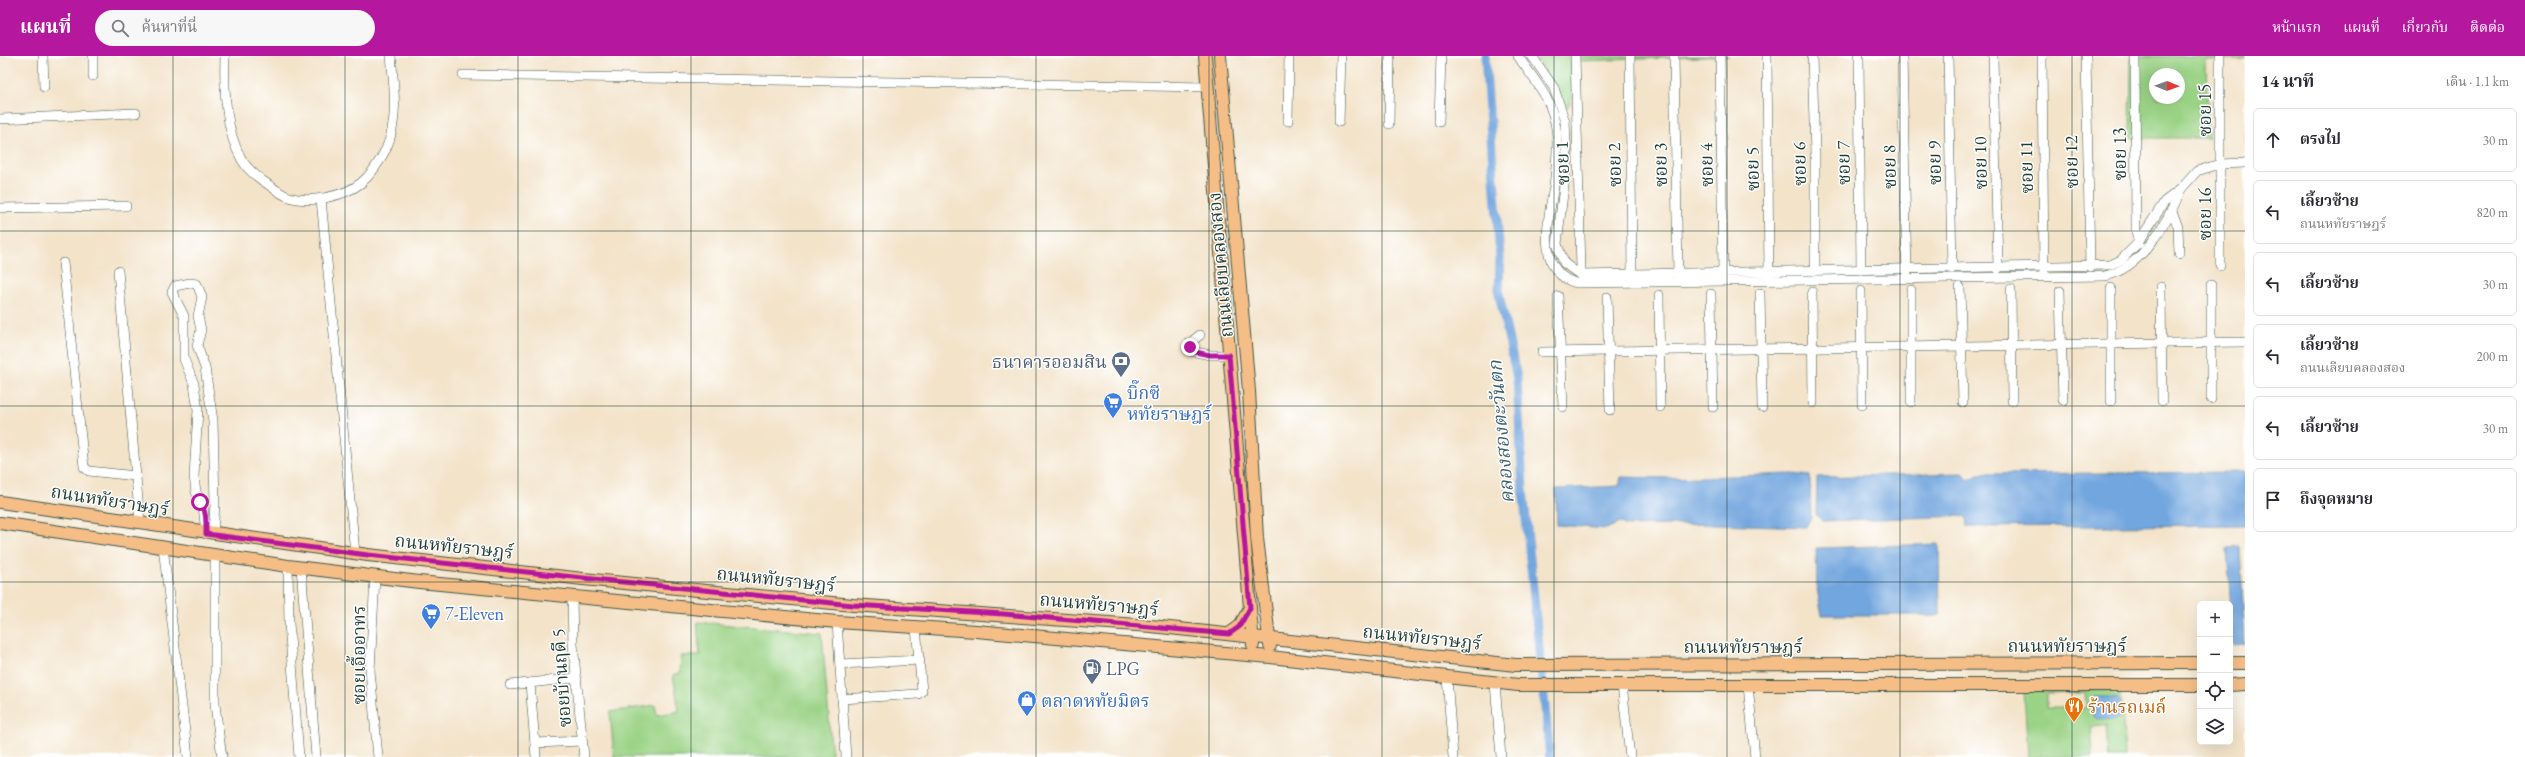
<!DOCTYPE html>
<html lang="th">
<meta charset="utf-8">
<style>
body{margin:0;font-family:"EB Garamond","Noto Serif Thai",serif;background:#f7f7f7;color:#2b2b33}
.controls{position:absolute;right:12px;bottom:12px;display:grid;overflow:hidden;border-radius:6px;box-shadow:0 4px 16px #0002}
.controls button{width:36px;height:36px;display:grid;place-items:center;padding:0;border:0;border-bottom:1px solid #e1e1e2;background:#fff;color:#2b2b33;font:20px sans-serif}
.compass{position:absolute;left:2149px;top:12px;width:36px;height:36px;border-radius:50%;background:#fff;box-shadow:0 4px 16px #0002;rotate:91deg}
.stop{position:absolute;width:12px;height:12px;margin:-9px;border:3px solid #b5179e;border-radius:50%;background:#fff}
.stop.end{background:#b5179e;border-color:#fff;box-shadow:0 1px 4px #0008}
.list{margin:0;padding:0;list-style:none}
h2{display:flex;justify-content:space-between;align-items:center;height:52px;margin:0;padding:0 16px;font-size:17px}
h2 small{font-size:13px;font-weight:400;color:#7c7c81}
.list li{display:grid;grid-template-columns:26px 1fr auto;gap:12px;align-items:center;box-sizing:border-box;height:64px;margin:0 8px 8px;padding:0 8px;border:1px solid #e1e1e2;border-radius:6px}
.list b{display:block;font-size:15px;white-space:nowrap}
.list p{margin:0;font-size:13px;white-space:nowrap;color:#7c7c81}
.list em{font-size:13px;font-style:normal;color:#7c7c81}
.icon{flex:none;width:22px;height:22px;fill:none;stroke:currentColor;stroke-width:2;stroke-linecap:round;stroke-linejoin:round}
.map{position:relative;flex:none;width:2245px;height:701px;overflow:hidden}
header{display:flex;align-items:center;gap:24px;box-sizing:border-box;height:56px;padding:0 20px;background:#b5179e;color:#fff}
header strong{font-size:19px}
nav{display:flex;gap:22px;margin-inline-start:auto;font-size:14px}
.search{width:280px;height:36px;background:#f7f7f7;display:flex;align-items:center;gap:10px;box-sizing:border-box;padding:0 14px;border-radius:22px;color:#7c7c81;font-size:15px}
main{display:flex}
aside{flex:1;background:#fff}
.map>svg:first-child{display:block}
.green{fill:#9bd386;stroke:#5d885d;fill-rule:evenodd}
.water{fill:#72a6de;stroke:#487289}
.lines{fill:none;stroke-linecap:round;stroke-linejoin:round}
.canal{stroke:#72a6de;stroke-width:9}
.minor-casing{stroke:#3f564a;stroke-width:10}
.major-casing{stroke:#3f564a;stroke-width:14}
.minor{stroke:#fff;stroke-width:9}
.major{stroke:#f6be87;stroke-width:12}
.route{stroke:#b5179e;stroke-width:5}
.grid{fill:none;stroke:#1f3d34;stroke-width:1;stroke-opacity:0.55}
.labels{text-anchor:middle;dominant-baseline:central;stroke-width:3;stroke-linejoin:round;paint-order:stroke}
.street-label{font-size:18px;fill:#1f3d34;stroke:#fff}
.service-label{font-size:18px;fill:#4e5e75;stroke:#fff;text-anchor:end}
.shop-label{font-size:18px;fill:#366cbe;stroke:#fff;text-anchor:start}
.food-label{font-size:18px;fill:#c56008;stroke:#fff;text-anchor:start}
.water-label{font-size:19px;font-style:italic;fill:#3c6270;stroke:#fff}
</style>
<header>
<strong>แผนที่</strong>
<div class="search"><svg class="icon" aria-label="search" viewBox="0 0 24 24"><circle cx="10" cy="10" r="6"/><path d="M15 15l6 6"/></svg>ค้นหาที่นี่</div>
<nav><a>หน้าแรก</a><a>แผนที่</a><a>เกี่ยวกับ</a><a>ติดต่อ</a></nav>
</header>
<main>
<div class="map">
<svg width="2245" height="701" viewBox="0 0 2245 701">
<rect width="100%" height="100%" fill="#fff"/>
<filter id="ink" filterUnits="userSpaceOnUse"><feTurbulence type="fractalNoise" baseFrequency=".025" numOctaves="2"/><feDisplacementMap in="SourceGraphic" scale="8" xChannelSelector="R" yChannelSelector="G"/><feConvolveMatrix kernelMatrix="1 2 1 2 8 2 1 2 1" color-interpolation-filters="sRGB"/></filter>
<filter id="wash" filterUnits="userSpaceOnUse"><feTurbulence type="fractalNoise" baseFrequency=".012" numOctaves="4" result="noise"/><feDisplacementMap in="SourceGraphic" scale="16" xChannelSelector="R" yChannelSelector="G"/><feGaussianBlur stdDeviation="0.9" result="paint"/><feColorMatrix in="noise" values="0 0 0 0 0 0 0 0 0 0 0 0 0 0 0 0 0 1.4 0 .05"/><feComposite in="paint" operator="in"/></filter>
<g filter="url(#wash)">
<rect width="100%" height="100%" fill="#f3e3c9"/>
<g class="green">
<path d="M1535,0h194l-148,5c-13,13 -3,34 -14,47z"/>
<path d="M2131,0h114v3l-39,1 2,78h-78zM2155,18h24v24h-24z"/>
<path d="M697,566l125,11 10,124h-218l-4,-45 45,-7 2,10 22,-4 -6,-36 7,-2 1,-17h19z"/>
<path d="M2121,634l4,67h-17l-2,-31 -15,1 2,30h-65l-4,-66zM2085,636l1,16h-40v-15z"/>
</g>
<g class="water">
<path d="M2245,416v53l-278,2 -1,-11 -144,5 -6,-7 1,-37 145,-4 7,6 9,-5z"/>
<path d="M1793,418l17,2 1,41 -5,10 -90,-3 -88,2 -8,-3 -14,6 -49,-4 -1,-36 63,-3 2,-9 48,1z"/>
<path d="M1939,488l1,71h-118l-5,-26 -1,-41z"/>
<path d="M2240,491l5,97 -12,1 -6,-97z"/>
<path d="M2092,641h27l1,22 -23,1 -4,-6z"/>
</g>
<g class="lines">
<path class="canal" d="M1485,0l15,202 -1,36 18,84 6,111 27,268"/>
</g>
</g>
<g filter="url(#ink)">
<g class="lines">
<defs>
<g id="minor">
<path d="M43,0l1,31"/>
<path d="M93,0v20"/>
<path d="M225,0c-1,33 0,75 17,104 5,9 13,15 21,21 8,5 17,13 26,16 20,7 56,-1 72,-14 11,-9 19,-22 25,-34 13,-29 8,-63 5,-93"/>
<path d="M1518,0c17,26 33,40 38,72 3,19 0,40 -2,58 -5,31 -20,85 22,97l529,-7c37,-8 63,-54 76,-87"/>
<path d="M1532,0l22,32 11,34 2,38 -10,84 7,19 16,12 530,-10 11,-5 17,-17 27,-42 16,-12 16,-18 23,-7 25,-1"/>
<path d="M1575,0l6,213"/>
<path d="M1630,0l2,219"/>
<path d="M1674,0l4,218"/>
<path d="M1720,0l3,217"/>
<path d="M1767,0l2,222"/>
<path d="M1812,0l3,98v117"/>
<path d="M1859,0l2,214"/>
<path d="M1902,0l5,219"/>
<path d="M1948,0l4,213"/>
<path d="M1993,0l5,213"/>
<path d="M2042,0l2,218"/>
<path d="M2086,0l4,211"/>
<path d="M2135,0l1,175 3,13"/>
<path d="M2220,0v209"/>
<path d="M463,19l744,12"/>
<path d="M0,63l136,-6"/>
<path d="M1288,65l1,-65"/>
<path d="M1339,66l2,-66"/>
<path d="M1439,66l2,-66"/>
<path d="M1389,68l1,-68"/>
<path d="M321,143l34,354"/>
<path d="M0,152l126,-2"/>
<path d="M2172,155l6,16 1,27"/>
<path d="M63,207l21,204 5,4 47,5"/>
<path d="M118,215l22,252"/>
<path d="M2211,229v114"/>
<path d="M1960,231l3,115"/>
<path d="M2161,231l1,114"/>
<path d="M2111,232v113"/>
<path d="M2011,233l1,112"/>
<path d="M1911,234v112"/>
<path d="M1861,235l1,114"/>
<path d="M2060,235l3,109"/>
<path d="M1812,236l1,111"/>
<path d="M1760,237l2,114"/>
<path d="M1711,238l2,113"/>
<path d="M1659,239l1,112"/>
<path d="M1558,240l5,111"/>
<path d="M1607,241l3,113"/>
<path d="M1200,279l-9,7v9l19,4h19"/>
<path d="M1542,296l703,-10"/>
<path d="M206,478l-3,-29 -7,-13 -2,-16 4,-66 -4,-26 -10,-25v-43l-12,-24 3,-6 15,-3 7,1 5,13 -4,19 3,14 -4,15 8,23 8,53 2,83 -2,30"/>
<path d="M163,491l25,210"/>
<path d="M215,499v150l7,52"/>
<path d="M288,510l1,57 10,134"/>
<path d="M301,511l15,190"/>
<path d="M375,521l-5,93 8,87"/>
<path d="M572,541l1,47 11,113"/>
<path d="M837,566l9,135"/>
<path d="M840,608l80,-4"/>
<path d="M1447,621l6,80"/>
<path d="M530,627l6,74"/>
<path d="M1495,627l6,74"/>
<path d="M510,629l66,-7"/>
<path d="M1622,629l8,72"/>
<path d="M1748,629l7,72"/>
<path d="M842,643l76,-5 4,-3 -6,-63"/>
<path d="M535,687l47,-2"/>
</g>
<g id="major">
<path d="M1205,0l48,589"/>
<path d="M1220,0l29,335 8,147 13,108"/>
<path d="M0,446l368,53 215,24 270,26 298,21 365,39 684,-2"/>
<path d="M0,467l288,43 131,16 418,40 139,9 294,26 248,28h682"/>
<path d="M1229,578l10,-7 11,-19"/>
<path d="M2230,607h15"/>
<path d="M2230,629l15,-1"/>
</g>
</defs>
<use href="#minor" class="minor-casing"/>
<use href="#major" class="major-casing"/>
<use href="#minor" class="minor"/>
<use href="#major" class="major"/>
</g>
</g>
<g class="lines" filter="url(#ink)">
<path class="route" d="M200,446c7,8 6,22 6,32l162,21 215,23 270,27 151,9 225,20 10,-7 11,-19 -21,-253h-19l-20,-4v-4"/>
</g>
<path class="grid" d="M173,0v701M345,0v701M518,0v701M691,0v701M863,0v701M1036,0v701M1209,0v701M1382,0v701M1554,0v701M1727,0v701M1900,0v701M2072,0v701M0,175h2245M0,350h2245M0,526h2245"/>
<defs>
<symbol id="bank-pin" viewBox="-11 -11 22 30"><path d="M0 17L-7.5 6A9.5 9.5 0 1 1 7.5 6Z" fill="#5c6f8a" stroke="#fff"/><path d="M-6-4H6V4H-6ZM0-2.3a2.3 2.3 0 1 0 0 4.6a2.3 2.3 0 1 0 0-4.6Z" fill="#fff"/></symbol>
<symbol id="supermarket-pin" viewBox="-11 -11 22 30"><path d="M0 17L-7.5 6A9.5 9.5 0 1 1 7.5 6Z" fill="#3f7fe0" stroke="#fff"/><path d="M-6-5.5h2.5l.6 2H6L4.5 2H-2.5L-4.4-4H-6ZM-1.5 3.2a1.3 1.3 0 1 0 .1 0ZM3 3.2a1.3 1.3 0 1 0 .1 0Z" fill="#fff"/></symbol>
<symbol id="fuel-pin" viewBox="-11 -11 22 30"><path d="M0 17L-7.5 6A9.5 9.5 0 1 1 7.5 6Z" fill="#5c6f8a" stroke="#fff"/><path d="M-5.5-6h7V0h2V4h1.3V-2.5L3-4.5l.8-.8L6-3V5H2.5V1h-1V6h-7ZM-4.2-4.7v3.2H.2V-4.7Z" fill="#fff"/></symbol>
<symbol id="shop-pin" viewBox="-11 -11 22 30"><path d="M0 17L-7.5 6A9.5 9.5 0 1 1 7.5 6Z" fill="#3f7fe0" stroke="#fff"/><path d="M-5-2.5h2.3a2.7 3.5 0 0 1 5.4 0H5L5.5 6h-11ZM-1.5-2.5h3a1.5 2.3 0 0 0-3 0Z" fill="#fff"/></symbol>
<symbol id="restaurant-pin" viewBox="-11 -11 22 30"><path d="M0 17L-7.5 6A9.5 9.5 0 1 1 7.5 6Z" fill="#e8710a" stroke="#fff"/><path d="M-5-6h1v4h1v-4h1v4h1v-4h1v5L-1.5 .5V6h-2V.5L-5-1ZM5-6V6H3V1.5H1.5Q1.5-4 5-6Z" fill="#fff"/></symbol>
</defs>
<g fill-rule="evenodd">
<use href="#bank-pin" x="1110" y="294" width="22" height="30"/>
<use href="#supermarket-pin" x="1102" y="335" width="22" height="30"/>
<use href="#supermarket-pin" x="420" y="546" width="22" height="30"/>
<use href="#fuel-pin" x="1081" y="601" width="22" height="30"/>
<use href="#shop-pin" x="1016" y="633" width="22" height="30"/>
<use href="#restaurant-pin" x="2063" y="639" width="22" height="30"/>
</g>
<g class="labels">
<g class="street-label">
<text transform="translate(2204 54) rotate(-90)">ซอย 15</text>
<text transform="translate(2119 98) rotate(-90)">ซอย 13</text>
<text transform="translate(2071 106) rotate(-91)">ซอย 12</text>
<text transform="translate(1562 107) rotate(-92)">ซอย 1</text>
<text transform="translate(1843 107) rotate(-91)">ซอย 7</text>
<text transform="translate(1934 107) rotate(-91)">ซอย 9</text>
<text transform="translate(1980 107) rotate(-91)">ซอย 10</text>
<text transform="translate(1799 108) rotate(-91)">ซอย 6</text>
<text transform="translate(1614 109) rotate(-91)">ซอย 2</text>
<text transform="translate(1660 109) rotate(-91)">ซอย 3</text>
<text transform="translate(1706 109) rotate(-91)">ซอย 4</text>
<text transform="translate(1889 111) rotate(-91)">ซอย 8</text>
<text transform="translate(2026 111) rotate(-91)">ซอย 11</text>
<text transform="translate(1752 113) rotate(-91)">ซอย 5</text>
<text transform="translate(2204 158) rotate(-90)">ซอย 16</text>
<text transform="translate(1220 209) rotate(-95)">ถนนเลียบคลองสอง</text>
<text transform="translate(110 444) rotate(9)">ถนนหทัยราษฎร์</text>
<text transform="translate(454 490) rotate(6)">ถนนหทัยราษฎร์</text>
<text transform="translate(776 523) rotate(6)">ถนนหทัยราษฎร์</text>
<text transform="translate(1099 548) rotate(5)">ถนนหทัยราษฎร์</text>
<text transform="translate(1422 581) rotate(6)">ถนนหทัยราษฎร์</text>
<text x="2067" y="589">ถนนหทัยราษฎร์</text>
<text x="1743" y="590">ถนนหทัยราษฎร์</text>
<text transform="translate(358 599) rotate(-90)">ซอยเอื้ออาทร</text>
<text transform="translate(561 622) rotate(-94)">ซอยบ้านฤดี 5</text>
</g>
<g class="service-label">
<text x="1107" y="305">ธนาคารออมสิน</text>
<text x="1106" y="612" text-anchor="start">LPG</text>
</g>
<g class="shop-label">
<text x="1127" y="336">บิ๊กซี<tspan x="1127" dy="21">หทัยราษฎร์</tspan></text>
<text x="445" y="557">7-Eleven</text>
<text x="1041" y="644">ตลาดหทัยมิตร</text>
</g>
<g class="food-label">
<text x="2088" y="650">ร้านรถเมล์</text>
</g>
<g class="water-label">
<text transform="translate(1501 376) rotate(-95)">คลองสองตะวันตก</text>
</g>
</g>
</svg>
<div class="controls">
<button>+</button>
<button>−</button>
<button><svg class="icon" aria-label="locate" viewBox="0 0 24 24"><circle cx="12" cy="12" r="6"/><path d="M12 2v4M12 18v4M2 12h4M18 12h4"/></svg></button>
<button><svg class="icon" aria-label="layers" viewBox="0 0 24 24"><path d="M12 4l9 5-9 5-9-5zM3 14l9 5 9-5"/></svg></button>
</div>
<svg class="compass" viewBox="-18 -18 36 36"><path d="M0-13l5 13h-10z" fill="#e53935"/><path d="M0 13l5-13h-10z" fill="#7c7c81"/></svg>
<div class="stop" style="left:200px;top:446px"></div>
<div class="stop end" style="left:1190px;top:291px"></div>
</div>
<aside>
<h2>14 นาที<small>เดิน · 1.1 km</small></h2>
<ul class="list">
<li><svg class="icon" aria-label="ahead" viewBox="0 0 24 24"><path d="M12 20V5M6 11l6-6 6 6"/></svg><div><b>ตรงไป</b></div><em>30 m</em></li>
<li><svg class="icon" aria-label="left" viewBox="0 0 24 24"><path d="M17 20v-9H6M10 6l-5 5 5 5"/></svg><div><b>เลี้ยวซ้าย</b><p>ถนนหทัยราษฎร์</p></div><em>820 m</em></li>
<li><svg class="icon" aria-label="left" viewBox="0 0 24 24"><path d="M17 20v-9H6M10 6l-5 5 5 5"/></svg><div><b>เลี้ยวซ้าย</b></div><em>30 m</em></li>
<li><svg class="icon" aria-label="left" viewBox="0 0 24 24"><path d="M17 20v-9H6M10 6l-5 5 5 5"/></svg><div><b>เลี้ยวซ้าย</b><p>ถนนเลียบคลองสอง</p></div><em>200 m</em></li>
<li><svg class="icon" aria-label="left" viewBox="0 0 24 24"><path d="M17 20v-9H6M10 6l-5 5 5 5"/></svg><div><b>เลี้ยวซ้าย</b></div><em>30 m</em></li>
<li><svg class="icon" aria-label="arrive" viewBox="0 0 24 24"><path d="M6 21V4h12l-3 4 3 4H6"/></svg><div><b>ถึงจุดหมาย</b></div></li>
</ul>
</aside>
</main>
